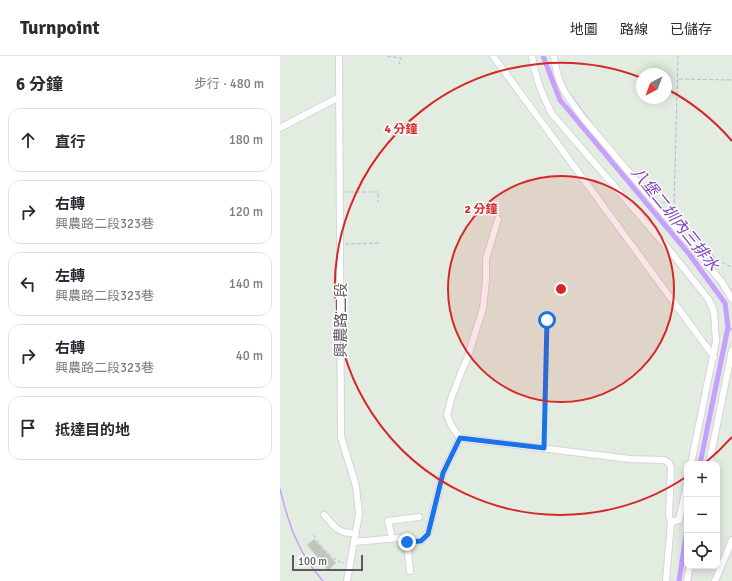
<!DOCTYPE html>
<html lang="zh-TW">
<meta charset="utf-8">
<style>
body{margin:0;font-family:Signika,"Noto Sans TC",sans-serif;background:#f2f2f3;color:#2b2b33}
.controls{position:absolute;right:12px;bottom:12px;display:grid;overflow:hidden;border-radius:8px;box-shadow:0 2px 10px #0003}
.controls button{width:36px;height:36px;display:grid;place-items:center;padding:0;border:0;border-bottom:1px solid #e1e1e2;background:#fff;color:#2b2b33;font:20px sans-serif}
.compass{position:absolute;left:356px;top:12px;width:36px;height:36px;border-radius:50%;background:#fff;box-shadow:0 2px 10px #0003;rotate:221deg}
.scale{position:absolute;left:12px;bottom:10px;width:71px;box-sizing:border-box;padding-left:4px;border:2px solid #5d5961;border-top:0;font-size:11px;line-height:14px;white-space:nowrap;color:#5d5961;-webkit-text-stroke:3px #fff;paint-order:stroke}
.stop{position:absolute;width:12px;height:12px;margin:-9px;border:3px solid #1a73e8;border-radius:50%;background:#fff}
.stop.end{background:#1a73e8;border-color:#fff;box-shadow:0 1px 4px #0008}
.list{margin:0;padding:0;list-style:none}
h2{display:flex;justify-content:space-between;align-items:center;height:52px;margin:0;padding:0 16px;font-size:17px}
h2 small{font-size:13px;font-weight:400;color:#7c7c81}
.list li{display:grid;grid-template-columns:26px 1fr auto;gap:12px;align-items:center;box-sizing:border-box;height:64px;margin:0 8px 8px;padding:0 8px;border:1px solid #e1e1e2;border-radius:12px}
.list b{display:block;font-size:15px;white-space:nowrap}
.list p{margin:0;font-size:13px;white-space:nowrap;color:#7c7c81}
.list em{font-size:13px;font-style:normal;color:#7c7c81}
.icon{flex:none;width:22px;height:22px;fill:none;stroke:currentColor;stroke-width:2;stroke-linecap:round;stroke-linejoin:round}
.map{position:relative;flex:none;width:452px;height:525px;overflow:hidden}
header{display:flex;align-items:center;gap:24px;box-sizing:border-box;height:56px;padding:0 20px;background:#fff;border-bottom:1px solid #e1e1e2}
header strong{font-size:19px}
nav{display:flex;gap:22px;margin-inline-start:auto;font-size:14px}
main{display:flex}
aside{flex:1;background:#fff}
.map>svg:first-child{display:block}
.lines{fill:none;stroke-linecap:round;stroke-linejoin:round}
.stream{stroke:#c79ffd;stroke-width:1.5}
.canal{stroke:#c79ffd;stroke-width:5}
.building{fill:#c0c6bd}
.minor-casing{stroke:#d7d3da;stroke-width:8}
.path{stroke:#a0c7d5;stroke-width:1;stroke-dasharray:4 2;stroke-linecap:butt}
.minor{stroke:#fff;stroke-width:6}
.route{stroke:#1a73e8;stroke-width:5}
.ring{fill:none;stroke:#d62828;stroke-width:2}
.labels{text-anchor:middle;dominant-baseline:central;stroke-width:3;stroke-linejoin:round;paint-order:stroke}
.street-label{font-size:15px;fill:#5d5961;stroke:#fff}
.water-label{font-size:16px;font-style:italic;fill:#8143bf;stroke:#fff}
.centre{fill:#d62828;stroke:#fff;stroke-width:2}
.ring-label{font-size:12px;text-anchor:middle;font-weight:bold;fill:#d62828;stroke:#fff;stroke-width:3;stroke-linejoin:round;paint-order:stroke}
</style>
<header>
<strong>Turnpoint</strong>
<nav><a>地圖</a><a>路線</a><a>已儲存</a></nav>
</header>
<main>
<aside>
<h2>6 分鐘<small>步行 · 480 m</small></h2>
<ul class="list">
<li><svg class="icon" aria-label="ahead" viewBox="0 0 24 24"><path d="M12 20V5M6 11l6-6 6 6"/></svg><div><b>直行</b></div><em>180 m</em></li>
<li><svg class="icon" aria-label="right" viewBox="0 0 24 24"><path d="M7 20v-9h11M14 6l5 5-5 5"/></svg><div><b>右轉</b><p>興農路二段323巷</p></div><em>120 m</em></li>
<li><svg class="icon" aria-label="left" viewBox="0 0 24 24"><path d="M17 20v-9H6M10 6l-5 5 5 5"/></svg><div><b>左轉</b><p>興農路二段323巷</p></div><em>140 m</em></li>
<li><svg class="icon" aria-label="right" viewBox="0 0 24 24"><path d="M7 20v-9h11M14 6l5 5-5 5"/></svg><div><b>右轉</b><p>興農路二段323巷</p></div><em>40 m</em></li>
<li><svg class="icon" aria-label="arrive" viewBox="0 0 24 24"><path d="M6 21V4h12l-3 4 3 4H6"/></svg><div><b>抵達目的地</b></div></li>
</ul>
</aside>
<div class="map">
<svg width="452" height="525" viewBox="0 0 452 525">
<rect width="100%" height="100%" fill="#e2ece0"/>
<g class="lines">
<g class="stream">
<path d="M289,37l23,31"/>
<path d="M443,224l9,12"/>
<path d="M448,273h4"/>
<path d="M0,433c9,36 18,64 43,92"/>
</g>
<g class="canal">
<path d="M263,0l17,44 129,154 36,49 3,24 -28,137"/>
<path d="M399,525l8,-52"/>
</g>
</g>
<path class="building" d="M34,483l22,24 -8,7 -21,-25z"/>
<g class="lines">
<defs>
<g id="minor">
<path d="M59,0l2,381 15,49 3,28 -12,67"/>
<path d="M213,0l221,301"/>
<path d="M252,0c3,22 10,39 20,58l115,133 42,53 5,12 2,29 -25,123"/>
<path d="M274,0c3,30 13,40 30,63l137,162 11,18"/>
<path d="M0,72l59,-31"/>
<path d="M180,382l-9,-13 -4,-10 4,-16 11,-29 5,-11 16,-51 3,-28v-21l12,-40"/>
<path d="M429,408l23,-114"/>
<path d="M44,459l12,13 7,4 13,2"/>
<path d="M112,482l-4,-17 31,-4"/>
<path d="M74,486l44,-4 9,4 14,-1 7,-8 15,-60 17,-35 170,21 34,1 5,3 2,4 -2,49 2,6"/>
<path d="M127,486l3,29"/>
<path d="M386,525l5,-59 8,-2 8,-36"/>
<path d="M407,525l3,-15"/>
<path d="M435,525l17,-41"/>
</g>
</defs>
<use href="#minor" class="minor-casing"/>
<g class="path">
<path d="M107,0l14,2 -2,6"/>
<path d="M399,23l53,1"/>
<path d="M64,136h34v10"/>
<path d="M383,147l3,-1 8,6 4,-152"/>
<path d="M394,153c16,20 32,49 58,58"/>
<path d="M65,188l36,-1"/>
<path d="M265,387l2,-123"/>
<path d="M33,479c9,11 17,25 31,28"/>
</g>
<use href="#minor" class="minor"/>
</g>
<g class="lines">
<path class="route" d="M127,486l14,-1 7,-7 15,-61 17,-35 84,10 3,-128"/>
</g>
<circle cx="281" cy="233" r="113" fill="#d62828" fill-opacity=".12"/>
<g class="ring">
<circle cx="281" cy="233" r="113"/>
<path d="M452 381A226 226 0 0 1 425 407M406 421A226 226 0 1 1 362 22M387 33A226 226 0 0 1 452 85"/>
</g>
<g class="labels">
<g class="street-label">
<text transform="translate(61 264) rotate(-90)">興農路二段</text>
</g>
<g class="water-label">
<text transform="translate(395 163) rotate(51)">八堡二圳內三排水</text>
</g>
</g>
<circle cx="281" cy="233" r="6" class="centre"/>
<g class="ring-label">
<text x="121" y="77">4 分鐘</text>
<text x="201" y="157">2 分鐘</text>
</g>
</svg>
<div class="controls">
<button>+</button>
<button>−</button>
<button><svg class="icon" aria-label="locate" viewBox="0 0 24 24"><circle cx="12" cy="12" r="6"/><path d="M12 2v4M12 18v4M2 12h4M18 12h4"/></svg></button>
</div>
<svg class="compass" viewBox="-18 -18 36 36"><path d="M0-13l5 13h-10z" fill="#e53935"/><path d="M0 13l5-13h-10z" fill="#7c7c81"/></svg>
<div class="scale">100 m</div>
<div class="stop" style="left:267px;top:264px"></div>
<div class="stop end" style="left:127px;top:486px"></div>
</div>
</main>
